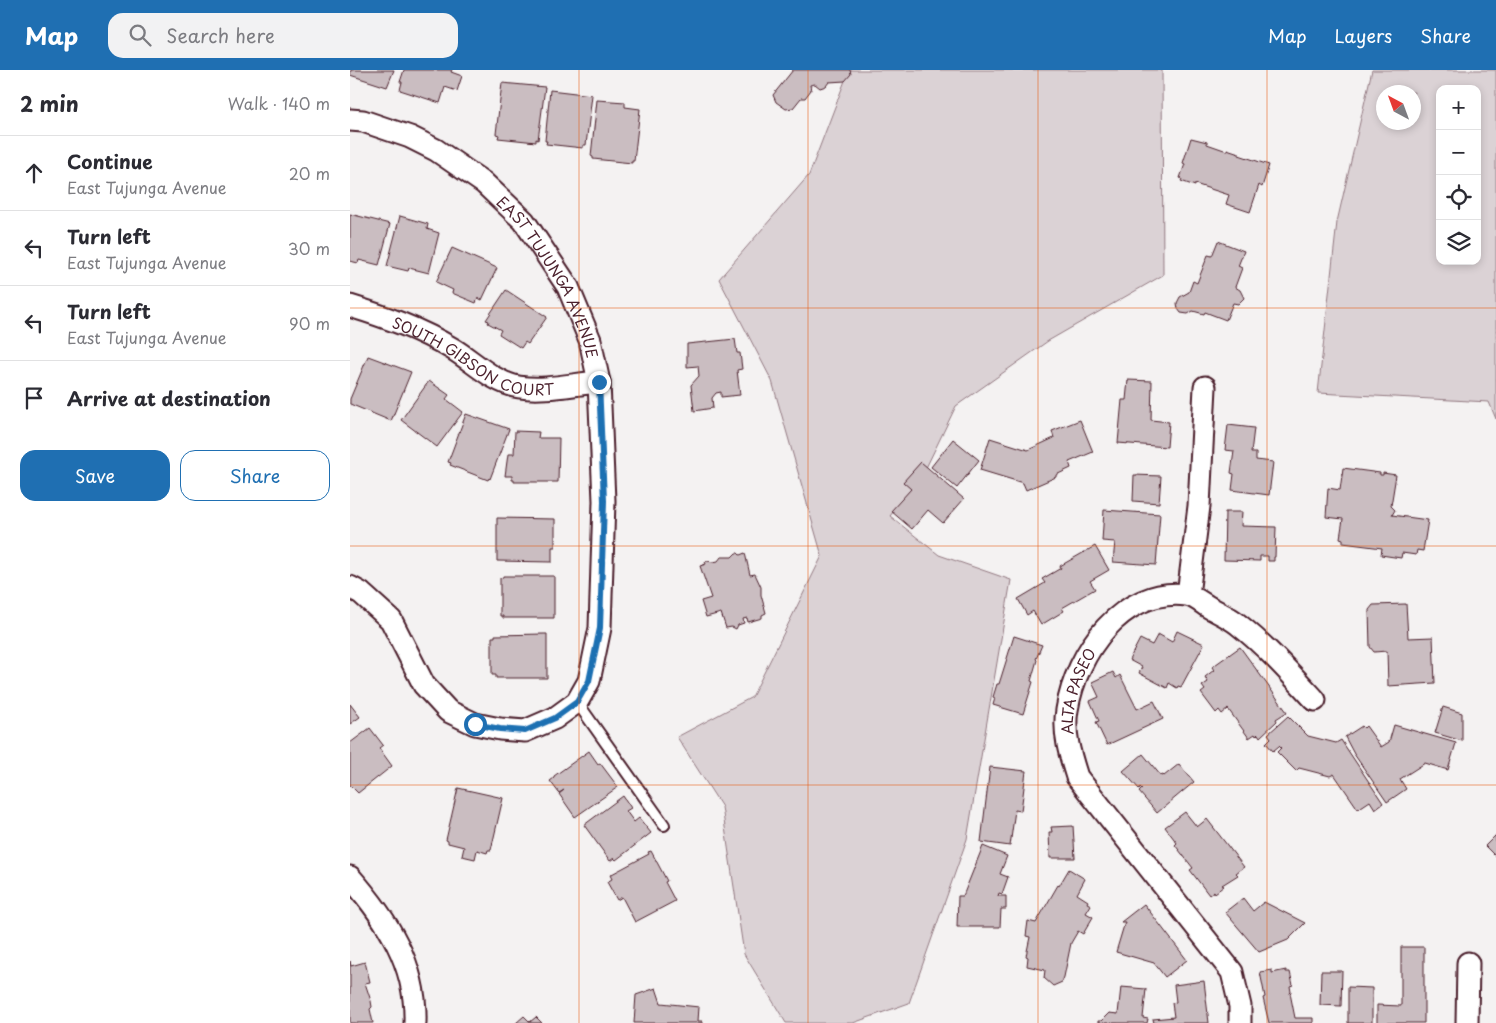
<!DOCTYPE html>
<meta charset="utf-8">
<style>
body{margin:0;font-family:"Playpen Sans",sans-serif;background:#f2f2f3;color:#2b2b33}
.controls{position:absolute;right:15px;top:15px;display:grid;overflow:hidden;border-radius:10px;box-shadow:0 2px 8px #0003}
.controls button{width:45px;height:45px;display:grid;place-items:center;padding:0;border:0;border-bottom:1px solid #e1e1e2;background:#fff;color:#2b2b33;font:25px sans-serif}
.compass{position:absolute;left:1026px;top:15px;width:45px;height:45px;border-radius:50%;background:#fff;box-shadow:0 2px 8px #0003;rotate:319deg}
.stop{position:absolute;width:15px;height:15px;margin:-11px;border:4px solid #1f6fb2;border-radius:50%;background:#fff}
.stop.end{background:#1f6fb2;border-color:#fff;box-shadow:0 1px 5px #0008}
.list{margin:0;padding:0;list-style:none}
h2{display:flex;justify-content:space-between;align-items:center;height:65px;margin:0;padding:0 20px;font-size:21px}
h2 small{font-size:16px;font-weight:400;color:#7c7c81}
.list li{display:grid;grid-template-columns:32px 1fr auto;gap:15px;align-items:center;box-sizing:border-box;height:75px;padding:0 20px;border-top:1px solid #e1e1e2}
.list b{display:block;font-size:19px;white-space:nowrap}
.list p{margin:0;font-size:16px;white-space:nowrap;color:#7c7c81}
.list em{font-size:16px;font-style:normal;color:#7c7c81}
.actions{display:flex;gap:10px;padding:15px 20px}
.actions a{flex:1;padding:11px 0;border:1px solid #1f6fb2;border-radius:15px;text-align:center;font-size:18px;color:#1f6fb2}
.actions .main{background:#1f6fb2;color:#fff}
.icon{flex:none;width:28px;height:28px;fill:none;stroke:currentColor;stroke-width:2;stroke-linecap:round;stroke-linejoin:round}
.map{position:relative;flex:none;width:1146px;height:953px;overflow:hidden}
header{display:flex;align-items:center;gap:30px;box-sizing:border-box;height:70px;padding:0 25px;background:#1f6fb2;color:#fff}
header strong{font-size:24px}
nav{display:flex;gap:28px;margin-inline-start:auto;font-size:18px}
.search{width:350px;height:45px;background:#f2f2f3;display:flex;align-items:center;gap:12px;box-sizing:border-box;padding:0 18px;border-radius:15px;color:#7c7c81;font-size:19px}
main{display:flex}
aside{flex:1;background:#fff}
.map>svg:first-child{display:block}
.green{fill:#dbd2d5;stroke:#927880;fill-rule:evenodd}
.building{fill:#cabdc1;stroke:#4a1f2b}
.lines{fill:none;stroke-linecap:round;stroke-linejoin:round}
.service-casing{stroke:#4a1f2b;stroke-width:14}
.minor-casing{stroke:#4a1f2b;stroke-width:25}
.service{stroke:#fff;stroke-width:10}
.minor{stroke:#fff;stroke-width:21}
.route{stroke:#1f6fb2;stroke-width:6}
.grid{fill:none;stroke:#e8590c;stroke-width:1;stroke-opacity:0.55}
.labels{text-anchor:middle;dominant-baseline:central;stroke-width:4.5;stroke-linejoin:round;paint-order:stroke}
.street-label{font-size:15px;fill:#4a1f2b;stroke:#fff}
</style>
<header>
<strong>Map</strong>
<div class="search"><svg class="icon" aria-label="search" viewBox="0 0 24 24"><circle cx="10" cy="10" r="6"/><path d="M15 15l6 6"/></svg>Search here</div>
<nav><a>Map</a><a>Layers</a><a>Share</a></nav>
</header>
<main>
<aside>
<h2>2 min<small>Walk · 140 m</small></h2>
<ul class="list">
<li><svg class="icon" aria-label="ahead" viewBox="0 0 24 24"><path d="M12 20V5M6 11l6-6 6 6"/></svg><div><b>Continue</b><p>East Tujunga Avenue</p></div><em>20 m</em></li>
<li><svg class="icon" aria-label="left" viewBox="0 0 24 24"><path d="M17 20v-9H6M10 6l-5 5 5 5"/></svg><div><b>Turn left</b><p>East Tujunga Avenue</p></div><em>30 m</em></li>
<li><svg class="icon" aria-label="left" viewBox="0 0 24 24"><path d="M17 20v-9H6M10 6l-5 5 5 5"/></svg><div><b>Turn left</b><p>East Tujunga Avenue</p></div><em>90 m</em></li>
<li><svg class="icon" aria-label="arrive" viewBox="0 0 24 24"><path d="M6 21V4h12l-3 4 3 4H6"/></svg><div><b>Arrive at destination</b></div></li>
</ul>
<div class="actions"><a class="main">Save</a><a>Share</a></div>
</aside>
<div class="map">
<svg width="1146" height="953" viewBox="0 0 1146 953">
<rect width="100%" height="100%" fill="#f4f2f2"/>
<filter id="ink" filterUnits="userSpaceOnUse"><feTurbulence type="fractalNoise" baseFrequency=".02" numOctaves="2"/><feDisplacementMap in="SourceGraphic" scale="10" xChannelSelector="R" yChannelSelector="G"/><feConvolveMatrix kernelMatrix="1 2 1 2 8 2 1 2 1" color-interpolation-filters="sRGB"/></filter>
<g filter="url(#ink)">
<g class="green">
<path d="M499,0h313l1,205 -115,66 -92,65 -33,68 -33,42 49,39 72,25 -44,259 -58,164 -56,20h-67l-42,-69 -22,-147 -45,-70 75,-40 70,-141 -50,-175 -53,-102 90,-104z"/>
<path d="M1022,0h124v349l-7,-17 -171,-9 19,-171zM1090,19h37v172h-37zM1034,22h30v30h-30z"/>
</g>
<g class="building">
<path d="M1,0h43l-7,17 -37,-12z"/>
<path d="M54,0h48l-1,2 11,4 -5,15 -12,-4 -5,16 -40,-13 2,-8h-2z"/>
<path d="M443,0h57l1,4 -6,7 -16,1 -3,4 -6,2 -5,-4 -5,1 1,5 -6,8h-4l-8,10 -7,1 -10,-7 -3,-7z"/>
<path d="M152,13l43,4 -7,53 -2,-1v3l-38,-4 1,-3 -3,-1z"/>
<path d="M200,20l42,5 -6,50h-3v3l-37,-4 1,-3h-2z"/>
<path d="M247,30l28,2v5l15,2 -6,52h-2v2l-39,-4v-2l-2,-1z"/>
<path d="M841,68l16,4v2l20,7v-2l12,4v2l30,10 -7,22 -3,-2 -9,27 -24,-8 3,-9 -34,-11v2l-14,-5 1,-2 -2,-1 5,-14 -2,-1z"/>
<path d="M0,144l40,10 -11,41 -20,-5 -1,3 -8,-2z"/>
<path d="M50,146l28,8 -1,5 12,4 -10,40 -20,-5 -1,3 -21,-5z"/>
<path d="M868,171l26,10 -6,15 4,2 -7,19 5,3 4,8 -6,6 -5,-1 -7,17 -21,-8 -1,2 -11,-3 -5,3 -7,-1 -3,-4 -1,-6 3,-6 9,-5 4,-11 4,2 11,-28 4,1z"/>
<path d="M102,178l45,20 -15,32 -4,-2 -2,5 -24,-10 1,-3 -17,-8z"/>
<path d="M156,220l41,27 -19,27 -3,-2 -4,6 -22,-14 2,-4 -13,-7 1,-2 -3,-1z"/>
<path d="M385,269l2,14h3l2,16 -5,1 3,25 -19,2v-5l-5,1 -4,5 1,10 -19,3 -3,-26 8,-9 -1,-10 -11,1v-23z"/>
<path d="M18,286l43,16 -20,49 -41,-17v-5z"/>
<path d="M778,310l24,1 -1,39 18,2 -2,25 -49,-4 4,-43h4z"/>
<path d="M79,311l20,14 -3,4 17,13 -26,35 -36,-27z"/>
<path d="M116,344l43,15 -19,50 -1,-1 -1,2 -38,-15 1,-2 -3,-1z"/>
<path d="M730,350l13,32 -24,10 2,6 -15,7v2l-30,13 -3,-7 -43,-13 10,-32 38,12 26,-12 -2,-7z"/>
<path d="M878,355l26,3 -3,25h5v7l17,2 -4,33 -37,-5 2,-16 -3,-1 3,-22 -9,-1z"/>
<path d="M165,361l24,1 -1,6h21l-1,44h-44v-2h-2v-4h-7l3,-22h6z"/>
<path d="M603,369l26,21 -22,28 -26,-21z"/>
<path d="M571,392l43,37 -21,24 -15,-13 -16,19 -21,-18 20,-22 -8,-7z"/>
<path d="M993,398l37,5v2h3v-2l13,2 -5,31 4,4 -3,5 36,5 -5,31 -6,-1 -1,5 -14,-2 -1,5 -20,-3 1,-7 -39,-5v-4l-3,-1 3,-19 -17,-2 2,-29 12,2z"/>
<path d="M784,405l27,1 -2,27 -26,-2z"/>
<path d="M754,440l56,4 -4,51 -43,-3 2,-20 -13,-1z"/>
<path d="M875,442h17l-1,14 35,1 -1,30h-1v4h-6v-5h-8v5l-36,-1z"/>
<path d="M147,448l58,1v28h-3v15l-55,-1z"/>
<path d="M745,476l14,24 -19,11 5,8 -33,19 2,3 -23,14 -8,-14 -6,4 -9,-16 27,-16 -3,-4 19,-11 -1,-2z"/>
<path d="M386,483h2l2,2 5,-2 5,22 5,-1 6,13v8l5,18 -4,2v3l-14,4 -1,-4 -4,1 1,4 -6,2 -2,4 -4,-2 -6,1 -5,-15 -15,4 -5,-16 10,-3 -11,-32 6,-2 -1,-2 2,-1 6,1 5,-1 3,-4h11z"/>
<path d="M153,506h51v42h-51v-2h-3v-38l3,-1z"/>
<path d="M1056,534l2,34 25,-1 2,46 -47,3 -1,-35 -13,1 -4,-5 -1,-37 4,-5z"/>
<path d="M827,561l27,13 -23,43 -3,-1 -1,2 -8,-5 -2,5 -28,-15 3,-6 -13,-7 11,-21 12,6 6,-11 14,8z"/>
<path d="M194,564h3v44h-51v-3h-4v-38h3v-2z"/>
<path d="M664,566l28,9 -6,14 1,1 -6,21 2,1 -10,32 -30,-9 2,-7 -2,-1 4,-13h2z"/>
<path d="M890,577l47,65 -11,7 1,2 -17,16 -2,-3 -2,2 -1,-2 -6,4 -21,-29 -6,5 -3,-4 -3,3 -15,-20 4,-3 -3,-4 6,-4 -3,-5 9,-7 -2,-3z"/>
<path d="M763,602l3,6 4,-3 17,34 17,-8 9,18 -56,26 -11,-23 3,-1 -9,-20 9,-4 -7,-15z"/>
<path d="M0,634l10,13 -10,7z"/>
<path d="M1093,637l19,6v28l-27,-8z"/>
<path d="M938,646l20,20 28,7 5,-3 42,63 -8,6 -5,-8 -12,8 -24,-35 -4,2 -31,-8 -3,3 -19,-19 4,-4 -2,-2 -6,5 -7,-8 5,-5 -3,-4z"/>
<path d="M1044,655l62,18 -8,27 -23,-7 -25,16 6,10 -19,13 -33,-48 -9,-17 17,-11 2,2 2,-2 15,21 8,-5z"/>
<path d="M20,658l13,17 -4,3 13,18 -34,27 -8,-8v-42z"/>
<path d="M239,681l9,13 2,-1 18,24 -43,30 -16,-23 5,-4 -5,3 -9,-12 4,-3v-2z"/>
<path d="M793,684l18,22 2,-1 1,1 15,-12 15,18 -37,31 -18,-21 3,-3 -2,-2 -1,2 -16,-18z"/>
<path d="M640,697l36,4 -5,40 -6,-1 -5,36 -29,-4z"/>
<path d="M108,718l45,10 -12,52h-3l-1,3 -10,-3 -2,9 -13,-3 2,-9 -16,-4v-2l-2,-1z"/>
<path d="M273,726l8,12 -5,3 8,11 5,-4 12,15 -35,27 -2,-2 -4,3 -26,-36z"/>
<path d="M835,742l12,15 10,-8 37,48 -8,6 2,2 -16,10 2,1 -9,7 -1,-2 -5,4 -19,-25 3,-2 -18,-23 2,-2 -12,-16z"/>
<path d="M723,756l2,32h-25l-1,-26h3l-1,-5z"/>
<path d="M1146,765v22l-11,-11z"/>
<path d="M633,776l24,10 -7,18 8,3 -6,17 -3,-1 -1,3h8v13h-5l-1,18h-43l1,-31h5z"/>
<path d="M301,781l16,30 -2,1 10,19 -40,21 -13,-25 -5,3 -10,-18 5,-3 -2,-4 39,-21 -1,-2z"/>
<path d="M719,799l16,10 -8,15 11,7 -1,2 4,2 -5,8 7,4 -10,17 -5,-3 -7,12 -7,34 -2,5 -9,4 -9,-8 1,-8 -18,-4 1,-9 -2,-1 4,-19 -4,-1 2,-15 8,2 22,-38 1,1z"/>
<path d="M893,828l10,13 11,-9 41,21 -17,17 -29,12 -34,-40z"/>
<path d="M794,834l43,56 -22,17 -11,-14 -38,-11 9,-30h-4z"/>
<path d="M1051,877h23v76h-47v-18l24,1z"/>
<path d="M0,891l1,5 14,-4 5,20 -5,1 6,18 1,6 -2,2 3,14h-23z"/>
<path d="M922,900v3l14,-3v2h4l3,13 -3,1 1,6 -1,1 5,25h18v5h-44l-6,-25 2,-1 -5,-25z"/>
<path d="M971,901h21l-1,35 -21,-1z"/>
<path d="M854,911l5,42h-55l-1,-4 21,-2 -2,-14 4,-1 -2,-17z"/>
<path d="M771,917l25,2 -3,29 5,1 -1,4h-49v-2h3l8,-8 9,1z"/>
<path d="M998,917l24,1v35h-24z"/>
<path d="M306,918l5,15 38,4 -1,14h4v2h-68l2,-28z"/>
<path d="M174,946l6,6 6,-5 6,6h-26z"/>
</g>
<g class="lines">
<defs>
<path id="service" d="M227,632l87,123"/>
<g id="minor">
<path id="s1" d="M0,50l13,1 47,16 26,13 48,33 40,38 44,66 22,53 9,42 5,119 -4,127 -11,53 -12,21 -22,16 -30,13 -25,-2 -25,-5 -27,-13 -24,-26 -33,-65 -30,-27 -11,-6"/>
<path id="s2" d="M0,236c36,11 70,23 103,43 20,12 41,34 66,38 25,4 54,-3 80,-5"/>
<path d="M838,525l11,-89 6,-119"/>
<path d="M0,807c37,42 67,88 65,146"/>
<path id="s3" d="M890,953v-17l-8,-34 -155,-195c-7,-22 -14,-44 -10,-67 9,-57 55,-123 120,-115 6,1 14,7 20,11 10,6 23,11 32,19 28,22 52,49 76,75"/>
<path d="M1117,953l1,-60"/>
</g>
</defs>
<use href="#service" class="service-casing"/>
<use href="#minor" class="minor-casing"/>
<use href="#service" class="service"/>
<use href="#minor" class="minor"/>
</g>
</g>
<g class="lines" filter="url(#ink)">
<path class="route" d="M125,654l25,5 25,2 30,-13 22,-16 12,-21 11,-53 4,-127 -5,-119"/>
</g>
<path class="grid" d="M229,0v953M458,0v953M688,0v953M917,0v953M0,238h1146M0,476h1146M0,715h1146"/>
<g class="labels">
<g class="street-label">
<text stroke="none"><textPath href="#s1" startOffset="266">EAST TUJUNGA AVENUE</textPath></text>
<text stroke="none"><textPath href="#s2" startOffset="135">SOUTH GIBSON COURT</textPath></text>
<text stroke="none"><textPath href="#s3" startOffset="390">ALTA PASEO</textPath></text>
</g>
</g>
</svg>
<div class="controls">
<button>+</button>
<button>−</button>
<button><svg class="icon" aria-label="locate" viewBox="0 0 24 24"><circle cx="12" cy="12" r="6"/><path d="M12 2v4M12 18v4M2 12h4M18 12h4"/></svg></button>
<button><svg class="icon" aria-label="layers" viewBox="0 0 24 24"><path d="M12 4l9 5-9 5-9-5zM3 14l9 5 9-5"/></svg></button>
</div>
<svg class="compass" viewBox="-18 -18 36 36"><path d="M0-13l5 13h-10z" fill="#e53935"/><path d="M0 13l5-13h-10z" fill="#7c7c81"/></svg>
<div class="stop" style="left:125px;top:654px"></div>
<div class="stop end" style="left:249px;top:312px"></div>
</div>
</main>
